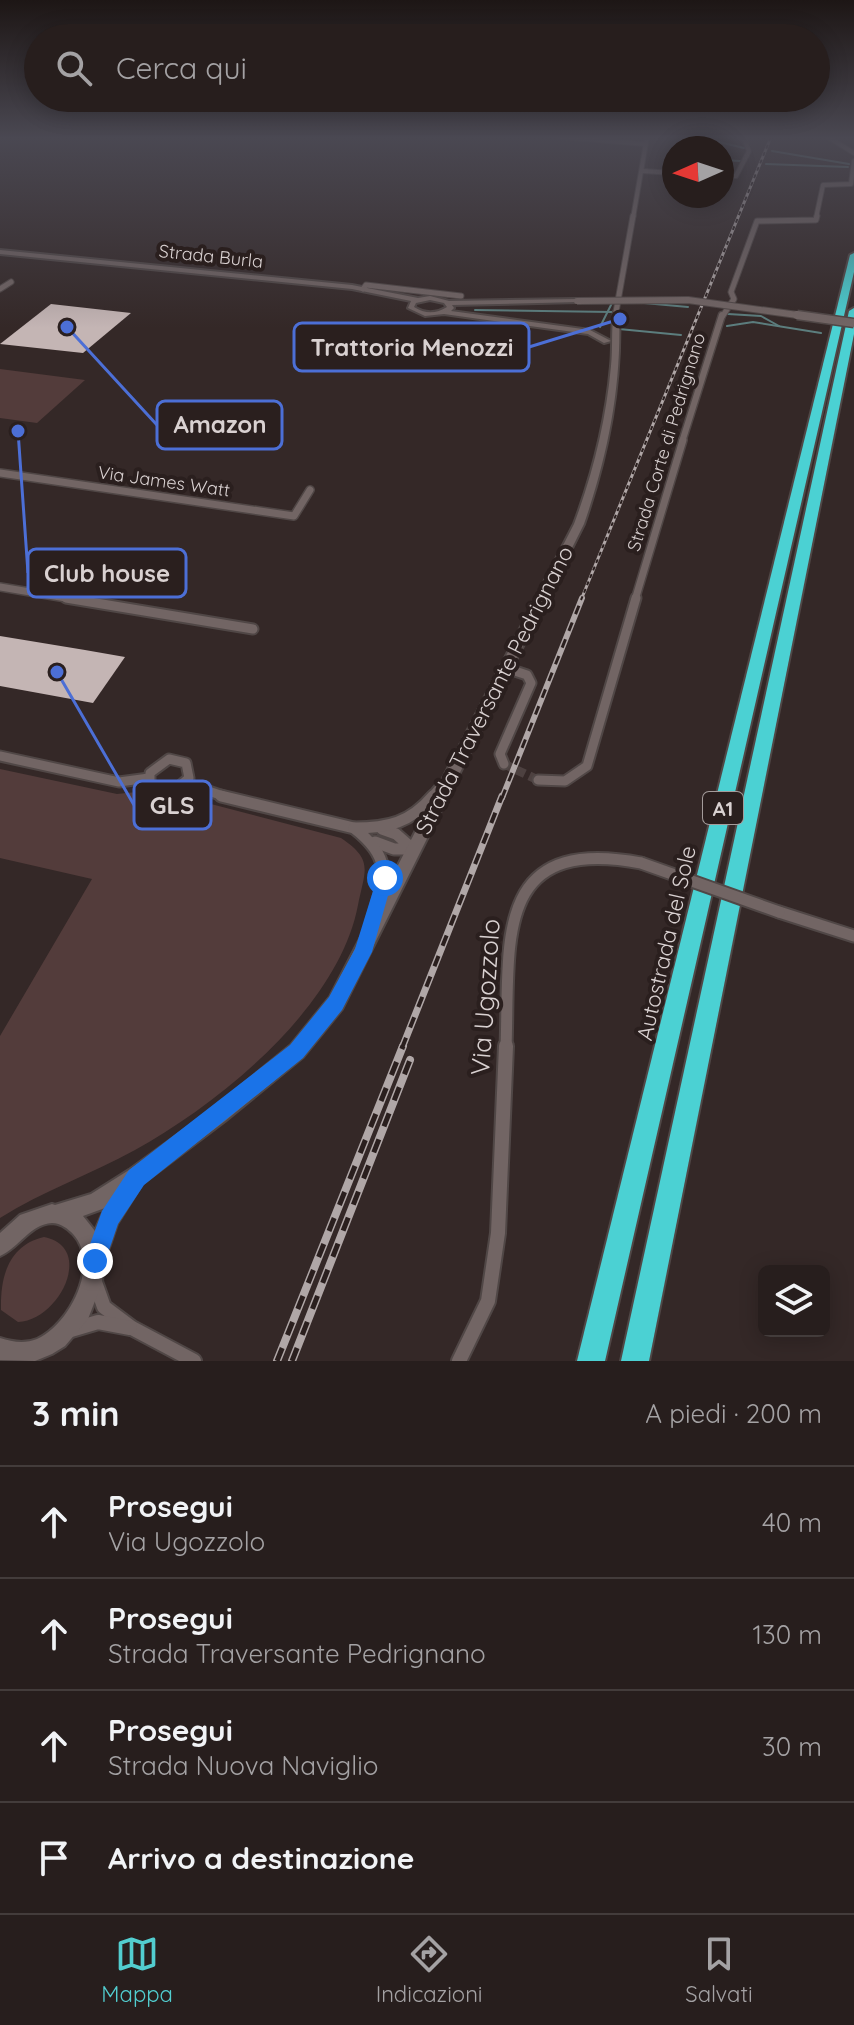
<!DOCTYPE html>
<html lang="it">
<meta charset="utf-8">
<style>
body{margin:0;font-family:Quicksand,sans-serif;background:#2f2726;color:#f1f3f6}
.controls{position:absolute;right:24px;bottom:24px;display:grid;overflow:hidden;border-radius:12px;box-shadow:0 4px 20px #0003}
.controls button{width:72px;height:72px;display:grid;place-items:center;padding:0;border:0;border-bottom:2px solid #433c3b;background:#271e1d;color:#f1f3f6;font:40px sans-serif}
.compass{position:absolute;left:662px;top:136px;width:72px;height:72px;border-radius:50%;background:#271e1d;box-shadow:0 4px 20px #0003;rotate:267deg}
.stop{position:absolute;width:24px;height:24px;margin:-18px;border:6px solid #1a73e8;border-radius:50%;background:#fff}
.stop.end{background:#1a73e8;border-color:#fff;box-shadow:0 2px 8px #0008}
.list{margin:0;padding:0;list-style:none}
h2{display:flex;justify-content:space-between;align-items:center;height:104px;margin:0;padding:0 32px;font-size:34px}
h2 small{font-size:26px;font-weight:400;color:#a4a2a4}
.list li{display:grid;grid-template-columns:52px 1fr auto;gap:24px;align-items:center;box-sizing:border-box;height:112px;padding:0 32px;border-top:2px solid #433c3b}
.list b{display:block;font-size:30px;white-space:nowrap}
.list p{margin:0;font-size:26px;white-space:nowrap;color:#a4a2a4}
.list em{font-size:26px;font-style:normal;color:#a4a2a4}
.icon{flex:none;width:44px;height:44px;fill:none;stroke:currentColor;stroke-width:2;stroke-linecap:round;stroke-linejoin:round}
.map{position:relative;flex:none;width:854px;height:1361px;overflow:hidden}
.search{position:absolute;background:#271e1d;box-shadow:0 4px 20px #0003;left:24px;right:24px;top:24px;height:88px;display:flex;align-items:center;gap:20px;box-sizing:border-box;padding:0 28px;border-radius:44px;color:#a4a2a4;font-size:30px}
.sheet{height:552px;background:#271e1d}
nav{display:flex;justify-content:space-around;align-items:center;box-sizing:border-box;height:112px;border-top:2px solid #433c3b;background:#271e1d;font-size:22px;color:#a4a2a4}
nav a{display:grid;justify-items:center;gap:4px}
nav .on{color:#52cdcf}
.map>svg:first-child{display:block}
.green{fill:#533c3b}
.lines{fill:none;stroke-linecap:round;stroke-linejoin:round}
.stream{stroke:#5c7e7e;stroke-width:2}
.building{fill:#c4b5b4}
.street-tunnel{stroke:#4d4140;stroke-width:9;stroke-dasharray:9 5;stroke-linecap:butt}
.street-far6-casing{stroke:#504746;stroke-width:6}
.street-far5-casing{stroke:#504746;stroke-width:7}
.street-far4-casing{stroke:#504746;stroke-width:9}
.street-far3-casing{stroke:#504746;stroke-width:10}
.street-far2-casing{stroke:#504746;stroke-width:13}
.street-far1-casing{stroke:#504746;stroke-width:15}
.street-casing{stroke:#504746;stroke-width:18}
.secondary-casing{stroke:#504746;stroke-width:4}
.highway-casing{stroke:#504746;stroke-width:4}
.street-far6{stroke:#726564;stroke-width:4}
.street-far5{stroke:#726564;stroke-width:5}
.street-far4{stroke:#726564;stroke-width:6}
.street-far3{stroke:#726564;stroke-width:7}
.street-far2{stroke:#726564;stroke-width:9}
.street-far1{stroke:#726564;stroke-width:11}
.street{stroke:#726564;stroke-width:14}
.secondary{fill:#726564;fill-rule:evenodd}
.highway{fill:#4bd1d3;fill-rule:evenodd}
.rail-far3-casing{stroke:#b0a7a7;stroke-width:3}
.rail-far2-casing{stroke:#b0a7a7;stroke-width:6}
.rail-far1-casing{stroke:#b0a7a7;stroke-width:7}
.rail-casing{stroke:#b0a7a7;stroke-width:8}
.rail-far3{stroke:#2a1f1e;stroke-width:2;stroke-dasharray:4;stroke-linecap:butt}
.rail-far2{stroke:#2a1f1e;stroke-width:3;stroke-dasharray:9;stroke-linecap:butt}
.rail-far1{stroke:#2a1f1e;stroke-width:4;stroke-dasharray:11;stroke-linecap:butt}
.rail{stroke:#2a1f1e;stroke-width:5;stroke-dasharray:14;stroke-linecap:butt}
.street-bridge-casing{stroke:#504746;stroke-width:15;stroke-linecap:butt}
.secondary-bridge-far1-casing{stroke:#504746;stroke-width:8;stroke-linecap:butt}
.secondary-bridge-casing{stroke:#504746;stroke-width:11;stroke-linecap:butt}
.street-bridge{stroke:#726564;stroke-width:11}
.secondary-bridge-far1{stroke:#726564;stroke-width:6}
.secondary-bridge{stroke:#726564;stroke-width:8}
.route{fill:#1a73e8}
.labels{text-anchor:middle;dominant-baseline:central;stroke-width:8;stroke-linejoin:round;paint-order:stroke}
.far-street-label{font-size:18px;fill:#d9d1d1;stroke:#2a1f1e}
.shield{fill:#2a1f1e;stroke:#a49c9b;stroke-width:2}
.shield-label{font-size:20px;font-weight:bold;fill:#d9d1d1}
.street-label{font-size:22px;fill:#d9d1d1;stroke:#2a1f1e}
.near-street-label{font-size:26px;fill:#d9d1d1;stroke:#2a1f1e}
.leader{fill:none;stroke:#4c6fd6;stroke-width:3}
.callout-dot{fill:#4c6fd6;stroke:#2a1f1e;stroke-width:3}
.callout{fill:#2a1f1e;stroke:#4c6fd6;stroke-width:3}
.callout-label{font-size:24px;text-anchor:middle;font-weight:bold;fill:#d9d1d1}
</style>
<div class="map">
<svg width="854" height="1361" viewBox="0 0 854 1361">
<rect width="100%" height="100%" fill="#342827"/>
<g class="green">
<path d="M0,369l85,11 -48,43 -37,-5z"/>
<path d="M0,769l117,25 20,-2 15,8 36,-2 153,40c33,22 24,32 17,67 -19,101 -136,197 -223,245 -44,24 -92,41 -135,68v-182l92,-157 -92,-21z"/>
<path d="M44,1237c51,10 16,83 -26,85l-17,-12c-1,-34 8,-65 43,-73z"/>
</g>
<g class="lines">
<g class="stream">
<path d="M698,137l46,11"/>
<path d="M772,151l77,13"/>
<path d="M722,160l18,1"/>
<path d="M766,164l82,3"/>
<path d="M644,303l44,4"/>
<path d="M475,310l137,2"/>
<path d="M728,314l33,2 18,10"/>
<path d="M727,326l26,-4 68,11"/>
<path d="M600,327l12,-24"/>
<path d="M619,329l62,6"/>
</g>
</g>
<g class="building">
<path d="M51,304l80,9 -48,40 -83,-9z"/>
<path d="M0,636l85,14 40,7 -32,46 -93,-17z"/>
</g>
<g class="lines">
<path class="street-tunnel" d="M504,764l34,16"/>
<defs>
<g id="street-far6">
<path d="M560,137l86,7"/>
<path d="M828,137l26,16"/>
<path d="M643,171l31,2"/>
<path d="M722,176h14l13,-25 -5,-14"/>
<path d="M633,218l14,-81"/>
<path d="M816,218l7,-33 28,-1 3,-23"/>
</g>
<g id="street-far5">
<path d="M0,289l11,-7"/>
<path d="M363,289l3,-4 95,11"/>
<path d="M616,312l17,-96"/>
<path d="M722,317l12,-18 -3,-7 26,-71 59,-1 1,-4"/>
</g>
<path id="street-far4" d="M682,442l40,-127"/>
<g id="street-far3">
<path d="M0,473l294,43 16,-26"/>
<path d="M0,587l78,13"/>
<path d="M635,600l48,-160"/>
</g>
<g id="street-far2">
<path d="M66,598l187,31"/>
<path d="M0,756l119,26 30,-4"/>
<path d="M169,759l17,4 3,15 -14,12h-19l-6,-7v-10z"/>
<path d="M504,764l-4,-10 31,-71 -4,-8 -21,-7"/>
<path d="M538,780l27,1 22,-15 49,-168"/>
<path d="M185,783l44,15"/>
<path d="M431,798l11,-13"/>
</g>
<g id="street-far1">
<path d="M221,796l133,32"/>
<path d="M375,842l19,7h19l-17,-15 -14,-5"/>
<path d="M779,912l75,24"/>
<path d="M372,921c13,-43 22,-62 -18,-93 34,0 56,-5 79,-32"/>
<path d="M506,1048c4,-106 -14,-213 135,-185"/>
</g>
<g id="street">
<path d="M95,1282l9,25 28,21 62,33"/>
<path d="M71,1330l27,-8 32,6"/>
<path d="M459,1361l29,-60 10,-68 8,-187"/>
</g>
<g id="secondary">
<path d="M0,250l352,35 66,13 12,-2 19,5 128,-2 3,2 -1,1 -127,3 2,3 -3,3 139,19 21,11 -7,2 -16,-9 -144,-20 -19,2 -17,-8 3,-7 -59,-12 -352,-35zM430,300l14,3 3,4c-11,7 -22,7 -33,0l2,-4z"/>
<path d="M614,311l5,1c3,73 -11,143 -35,212l-242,485 -39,48 -78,64 -83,63 -25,40 -14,41 -1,18 -14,36 -23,27 -13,8 -17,7 -35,-1v-22c12,4 25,6 37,1 32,-14 64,-75 36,-105 -5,-5 -12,-11 -21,-11 -22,1 -33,25 -52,33v-23l20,-18 32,-11 3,1 36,-11 38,-24 84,-61 78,-64 39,-48 244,-473c19,-51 32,-103 37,-158 2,-18 0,-38 3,-55zM105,1208l-10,23 -12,-15z"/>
</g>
<g id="highway">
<path d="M854,253v19l-249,1089h-28l273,-1106z"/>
<path d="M854,308v26l-205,1027h-28l228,-1050z"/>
</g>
</defs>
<use href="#street-far6" class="street-far6-casing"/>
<use href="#street-far5" class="street-far5-casing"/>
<use href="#street-far4" class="street-far4-casing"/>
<use href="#street-far3" class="street-far3-casing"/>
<use href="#street-far2" class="street-far2-casing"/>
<use href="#street-far1" class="street-far1-casing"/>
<use href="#street" class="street-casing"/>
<use href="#secondary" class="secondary-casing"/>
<use href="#highway" class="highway-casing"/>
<use href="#street-far6" class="street-far6"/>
<use href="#street-far5" class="street-far5"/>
<use href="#street-far4" class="street-far4"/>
<use href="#street-far3" class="street-far3"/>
<use href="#street-far2" class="street-far2"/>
<use href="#street-far1" class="street-far1"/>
<use href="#street" class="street"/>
<use href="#secondary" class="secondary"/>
<use href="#highway" class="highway"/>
<defs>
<path id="rail-far3" d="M581,600l190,-463"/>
<path id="rail-far2" d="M502,798l80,-200"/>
<path id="rail-far1" d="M402,1048l100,-252"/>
<g id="rail">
<path d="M277,1361l126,-315"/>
<path d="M292,1361l118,-301"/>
</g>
</defs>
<use href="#rail-far3" class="rail-far3-casing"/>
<use href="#rail-far2" class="rail-far2-casing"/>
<use href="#rail-far1" class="rail-far1-casing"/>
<use href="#rail" class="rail-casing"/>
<use href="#rail-far3" class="rail-far3"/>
<use href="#rail-far2" class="rail-far2"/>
<use href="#rail-far1" class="rail-far1"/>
<use href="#rail" class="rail"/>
<defs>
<path id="street-bridge" d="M641,863l138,49"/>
<path id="secondary-bridge-far1" d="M577,301l111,-1 124,17"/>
<path id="secondary-bridge" d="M797,315l57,8"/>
</defs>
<use href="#street-bridge" class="street-bridge-casing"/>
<use href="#secondary-bridge-far1" class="secondary-bridge-far1-casing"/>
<use href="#secondary-bridge" class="secondary-bridge-casing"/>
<use href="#street-bridge" class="street-bridge"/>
<use href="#secondary-bridge-far1" class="secondary-bridge-far1"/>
<use href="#secondary-bridge" class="secondary-bridge"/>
</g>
<linearGradient id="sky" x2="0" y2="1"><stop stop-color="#1d1615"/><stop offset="0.42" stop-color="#4a4852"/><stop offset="1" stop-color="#4a4852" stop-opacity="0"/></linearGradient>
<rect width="854" height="328" fill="url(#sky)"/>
<path class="route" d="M385,871l8,7 -21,74 -30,58 -39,48 -159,127 -26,39 -15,44 -8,4 -7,-4 -4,-7 18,-50 27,-41 161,-125 39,-48 26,-48 22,-71z"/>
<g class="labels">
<g class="far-street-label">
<text transform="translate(211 256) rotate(6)">Strada Burla</text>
<text transform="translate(666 442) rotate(-73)">Strada Corte di Pedrignano</text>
<text transform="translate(164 481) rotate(8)">Via James Watt</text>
</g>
<rect class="shield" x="703" y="792" width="40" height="32" rx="6"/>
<g class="shield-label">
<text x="723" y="808">A1</text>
</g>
<g class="street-label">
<text transform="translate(494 690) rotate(-63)">Strada Traversante Pedrignano</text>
<text transform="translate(666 943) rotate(-77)">Autostrada del Sole</text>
</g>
<g class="near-street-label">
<text transform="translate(485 997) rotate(-86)">Via Ugozzolo</text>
</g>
</g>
<path class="leader" d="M620 319L529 347M67 327L157 425M18 431L28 573M57 672L134 805"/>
<g class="callout-dot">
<circle cx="620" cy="319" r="8"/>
<circle cx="67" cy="327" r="8"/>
<circle cx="18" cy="431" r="8"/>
<circle cx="57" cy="672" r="8"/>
</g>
<g class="callout">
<rect x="294" y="323" width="235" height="48" rx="8"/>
<rect x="157" y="401" width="125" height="48" rx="8"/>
<rect x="28" y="549" width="158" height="48" rx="8"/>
<rect x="134" y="781" width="77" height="48" rx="8"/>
</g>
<g class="callout-label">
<text x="412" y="356">Trattoria Menozzi</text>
<text x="220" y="433">Amazon</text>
<text x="107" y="582">Club house</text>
<text x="172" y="814">GLS</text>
</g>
</svg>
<div class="controls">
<button><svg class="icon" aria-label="layers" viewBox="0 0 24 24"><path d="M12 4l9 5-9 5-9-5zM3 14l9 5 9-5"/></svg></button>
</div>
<svg class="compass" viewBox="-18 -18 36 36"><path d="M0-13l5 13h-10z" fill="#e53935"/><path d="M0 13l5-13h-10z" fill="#a4a2a4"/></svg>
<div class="stop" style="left:385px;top:878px"></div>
<div class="stop end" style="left:95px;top:1261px"></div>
<div class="search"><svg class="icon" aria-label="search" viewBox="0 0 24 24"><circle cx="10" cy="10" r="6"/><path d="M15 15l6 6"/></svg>Cerca qui</div>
</div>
<section class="sheet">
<h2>3 min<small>A piedi · 200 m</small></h2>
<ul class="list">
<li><svg class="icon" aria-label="ahead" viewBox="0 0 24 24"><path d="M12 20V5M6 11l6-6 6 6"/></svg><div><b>Prosegui</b><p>Via Ugozzolo</p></div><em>40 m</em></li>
<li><svg class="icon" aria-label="ahead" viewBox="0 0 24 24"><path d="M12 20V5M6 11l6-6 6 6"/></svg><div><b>Prosegui</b><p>Strada Traversante Pedrignano</p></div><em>130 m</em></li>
<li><svg class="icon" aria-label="ahead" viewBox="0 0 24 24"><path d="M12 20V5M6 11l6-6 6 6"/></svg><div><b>Prosegui</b><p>Strada Nuova Naviglio</p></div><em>30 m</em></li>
<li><svg class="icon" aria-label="arrive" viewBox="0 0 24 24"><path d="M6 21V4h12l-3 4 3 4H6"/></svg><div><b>Arrivo a destinazione</b></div></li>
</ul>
</section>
<nav>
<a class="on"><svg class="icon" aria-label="map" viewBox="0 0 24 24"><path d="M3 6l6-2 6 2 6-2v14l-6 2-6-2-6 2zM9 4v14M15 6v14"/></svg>Mappa</a>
<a><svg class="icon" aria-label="directions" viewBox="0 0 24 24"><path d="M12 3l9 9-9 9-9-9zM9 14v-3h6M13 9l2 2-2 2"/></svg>Indicazioni</a>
<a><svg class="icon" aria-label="saved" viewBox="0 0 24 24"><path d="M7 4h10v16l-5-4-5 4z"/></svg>Salvati</a>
</nav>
